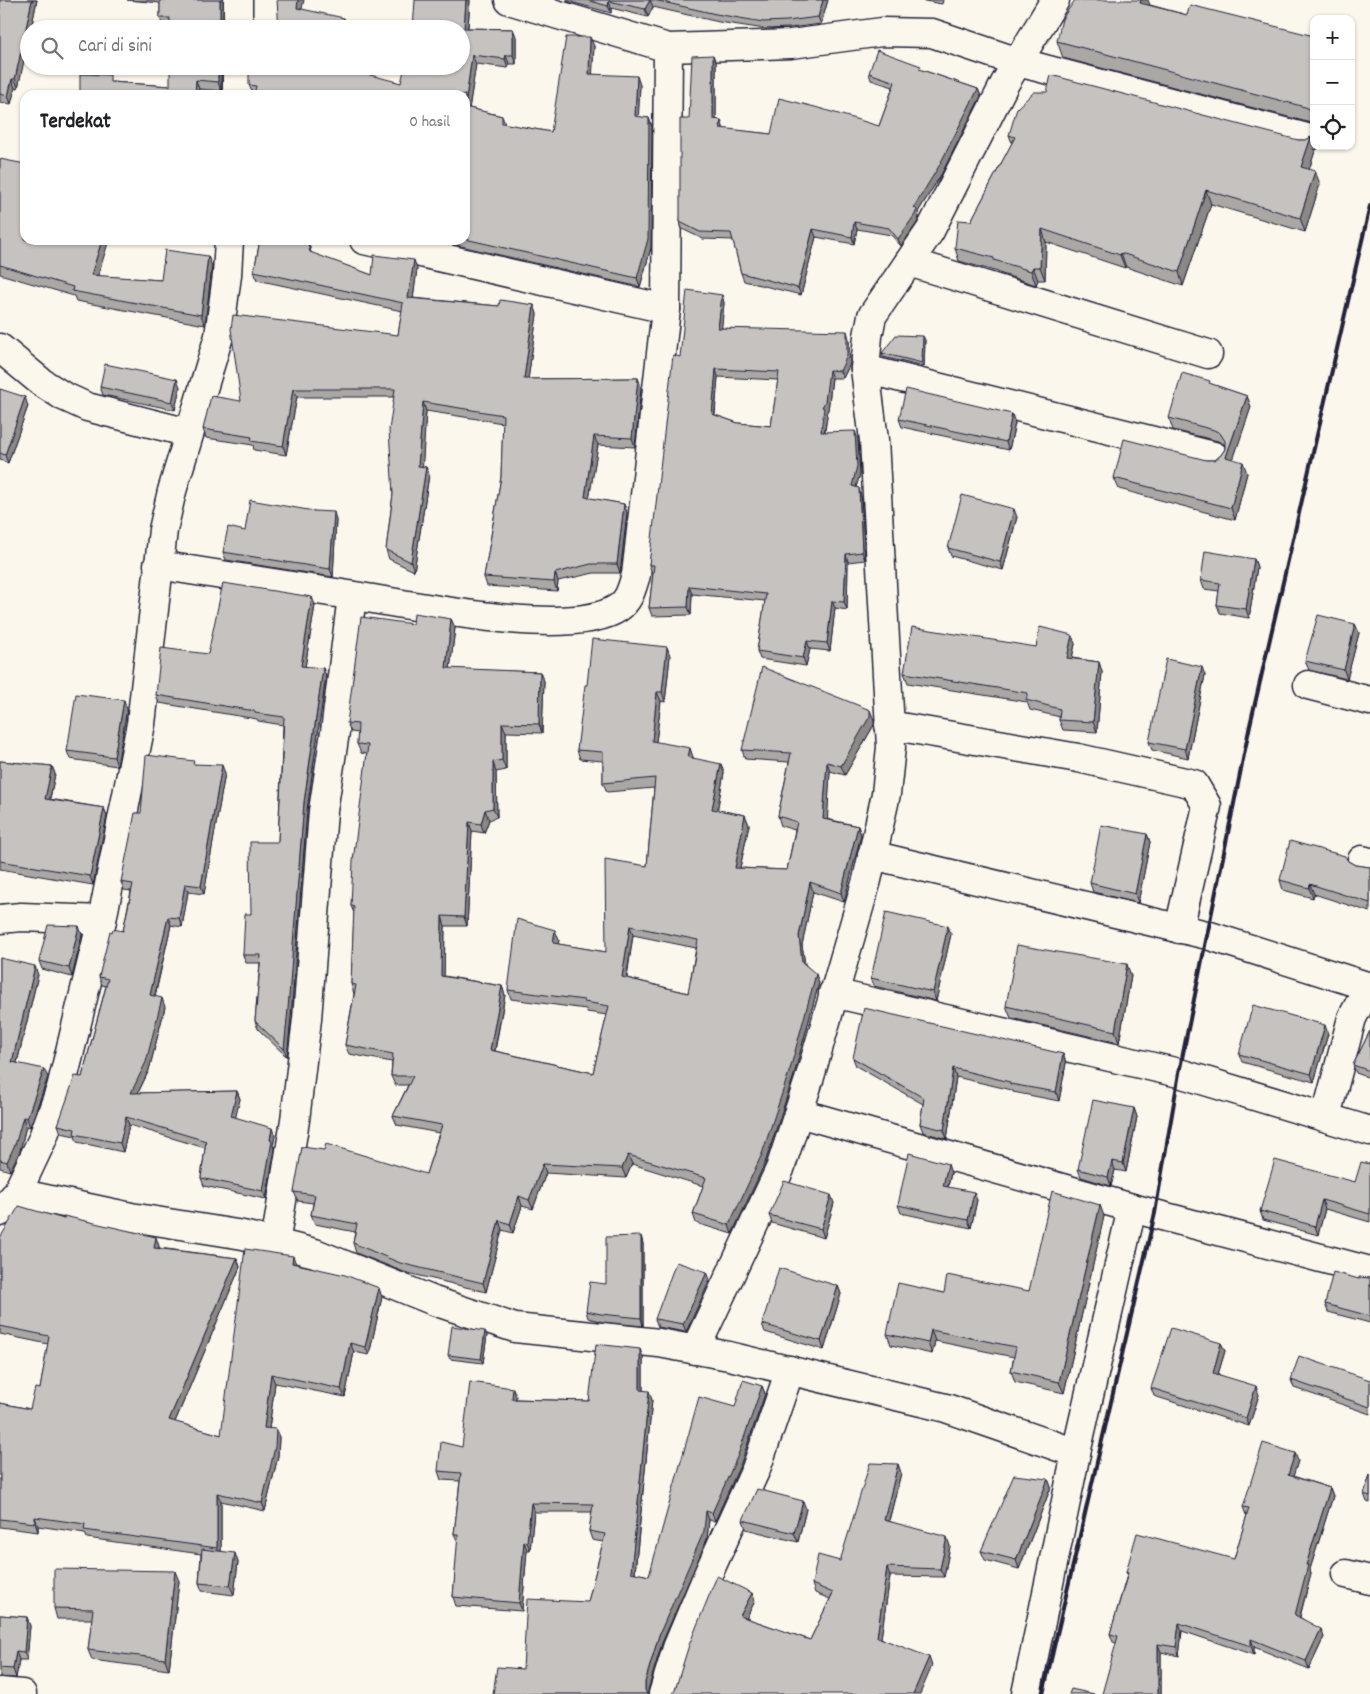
<!DOCTYPE html>
<html lang="id">
<meta charset="utf-8">
<style>
body{margin:0;font-family:Dekko,sans-serif;background:#f6f6f6;color:#202124}
.controls{position:absolute;right:15px;top:15px;display:grid;overflow:hidden;border-radius:10px;box-shadow:0 1px 4px #0004}
.controls button{width:45px;height:45px;display:grid;place-items:center;padding:0;border:0;border-bottom:1px solid #e0e0e0;background:#fff;color:#202124;font:25px sans-serif}
.list{margin:0;padding:0;list-style:none}
h2{display:flex;justify-content:space-between;align-items:center;height:65px;margin:0;padding:0 20px;font-size:21px}
h2 small{font-size:16px;font-weight:400;color:#757577}
.icon{flex:none;width:28px;height:28px;fill:none;stroke:currentColor;stroke-width:2;stroke-linecap:round;stroke-linejoin:round}
.map{position:relative;flex:none;width:1370px;height:1694px;overflow:hidden}
.search{position:absolute;background:#fff;box-shadow:0 1px 4px #0004;left:20px;top:20px;width:450px;height:55px;display:flex;align-items:center;gap:12px;box-sizing:border-box;padding:0 18px;border-radius:28px;color:#757577;font-size:19px}
.panel{position:absolute;background:#fff;box-shadow:0 1px 4px #0004;left:20px;top:90px;width:450px;height:155px;border-radius:15px}
.map>svg:first-child{display:block}
.lines{fill:none;stroke-linecap:round;stroke-linejoin:round}
.minor-casing{stroke:#22223b;stroke-width:31}
.minor{stroke:#fbf7ec;stroke-width:28}
.rail{stroke:#22223b;stroke-width:4}
.wall{fill:#aaa7a5;stroke:#22223b;fill-rule:evenodd}
.shaded-wall{fill:#8b8886;stroke:#22223b}
.building{fill:#c6c2c0;stroke:#22223b;fill-rule:evenodd}
</style>
<div class="map">
<svg width="1370" height="1694" viewBox="0 0 1370 1694">
<rect width="100%" height="100%" fill="#fbf7ec"/>
<filter id="ink" filterUnits="userSpaceOnUse"><feTurbulence type="fractalNoise" baseFrequency=".02" numOctaves="2"/><feDisplacementMap in="SourceGraphic" scale="10" xChannelSelector="R" yChannelSelector="G"/><feConvolveMatrix kernelMatrix="1 2 1 2 8 2 1 2 1" color-interpolation-filters="sRGB"/></filter>
<g filter="url(#ink)">
<g class="lines">
<defs>
<g id="minor">
<path d="M509,0l159,48 123,-4 91,-12 50,1 86,29 289,76"/>
<path d="M238,29v-29"/>
<path d="M237,95v-29"/>
<path d="M364,240l302,69"/>
<path d="M909,262l299,92"/>
<path d="M0,348l41,34 22,14 24,11 102,26"/>
<path d="M865,369l349,87"/>
<path d="M158,565c63,10 127,20 191,30 59,9 221,45 269,13 12,-8 14,-21 18,-33l30,-266 2,-261"/>
<path d="M1308,685l62,16"/>
<path d="M889,725l189,33 116,26 13,22 -28,123"/>
<path d="M872,855l335,80 163,52"/>
<path d="M1362,860l8,2"/>
<path d="M0,919l21,-2 81,3"/>
<path d="M833,993l346,80 191,58"/>
<path d="M799,1113l333,95 238,63"/>
<path d="M1326,1116l26,-98 10,-19 8,-6"/>
<path d="M17,1193l114,24 112,18 72,18 119,48 81,27 144,15 70,13 217,52 130,45"/>
<path d="M0,1212l17,-19 25,-53 19,-52 41,-168 39,-196 22,-194 9,-39 47,-155 8,-61 2,-35"/>
<path d="M275,1244l20,-124 12,-101 16,-208 12,-79 17,-136"/>
<path d="M695,1350l85,-181 29,-89 58,-200 19,-86 5,-47 -17,-307 -9,-71 3,-33 4,-20 58,-85 75,-148 50,-83"/>
<path d="M1346,1574l24,6"/>
<path d="M0,1692l22,2"/>
<path d="M663,1694l14,-46 32,-76 47,-103 34,-99"/>
<path d="M1026,1694l50,-241 56,-245"/>
</g>
</defs>
<use href="#minor" class="minor-casing"/>
<use href="#minor" class="minor"/>
<path class="rail" d="M1043,1694l112,-481 24,-140 71,-348 120,-519"/>
</g>
<g class="wall">
<path d="M0,0h37l-6,29h-2l-11,59h-3l-4,16 -11,-2z"/>
<path d="M127,0h96v29l-60,-3 -3,-8v-15z"/>
<path d="M415,0h55l-2,28 45,1 3,8v27h-7l-1,4 -32,-4 -7,44 33,8 3,8 46,8 43,-86 -2,28 48,11 -2,32 11,1 3,9 -1,121 -11,39 -206,-47h31v-145l-212,-1 -4,-9 152,-2 60,-17z"/>
<path d="M566,0h262l-7,24 -31,4 -25,1 -46,-7 -66,-15 -5,10 -37,-9v5l-44,-12z"/>
<path d="M919,0h24l-1,4z"/>
<path d="M1150,5l37,10 127,21v88l-3,-1 -248,-65 -6,-17z"/>
<path d="M716,62v58h5l2,7v2l48,5 108,-8 14,-39 -22,-7 -2,-7 53,-3 56,19 3,7 -39,77 -24,39 1,5 -2,6 -16,23 -10,-11 -34,-6 -3,15 -38,-7 -15,58 -57,-14 -3,-8 -8,-33 -30,-1 -21,-10 -2,-7 9,-103z"/>
<path d="M221,66v25l-22,-2v6h-119l32,-13 58,4z"/>
<path d="M1009,135l289,5h8l5,-3 4,14 -6,18 11,15 -15,48 -94,-28 -28,82 -57,-19 -1,1 -79,-26 -1,38h-7l-2,5 -37,-12 -1,-1 -39,-11 -4,-13 16,-27 41,-78z"/>
<path d="M0,159l98,117 63,4 51,-14 -7,59 -129,-24 -2,-5 -74,-22z"/>
<path d="M260,240h48l3,13 61,22 45,-6 -4,29 86,8 35,-1 3,9 -9,65 110,-1 3,9 -6,60 -37,-2 -9,53 35,6 3,9 -7,60h-26l-36,8 -1,10 -70,-5 -3,-9 17,-100 2,-54 -77,-12 -4,55 4,1 3,8 -15,96 -25,-12 -3,-9 7,-56 1,-97h-97l-11,58 -32,-5 -1,-5 -47,-7 -3,-9 38,-28 157,-66 4,-24 -145,-31 -3,-9z"/>
<path d="M722,295l2,8 -3,25 128,11 1,25 -7,14h-11l-4,32 -2,3 1,3 -2,16 33,7 2,35 -4,13 5,9 4,64 -17,2 -1,48 -12,-2 -5,43 -20,-2 -4,17 -46,-7 -3,-8 8,-50 -73,-7 -1,21 -39,1 -3,-8 4,-35h-1l-3,-8 31,-208zM718,377l60,3 -7,46 -33,-3 -23,-8z"/>
<path d="M925,340l-1,27 -41,-10 -1,-4z"/>
<path d="M1211,384l36,12 4,11 -18,52 14,14 -12,47 -116,-31 -5,-11 92,-18h9l6,-5 4,-6 -1,-5 -6,-3 -45,-11 -4,-12z"/>
<path d="M100,387h80l-5,23 -72,-15z"/>
<path d="M0,389l28,17 -20,57 -8,-3z"/>
<path d="M899,419l116,4 -6,27 -107,-23z"/>
<path d="M314,511l22,9 -3,57 -107,-17 -3,-8 22,-21z"/>
<path d="M1017,517l-14,53 -52,-14 -3,-8z"/>
<path d="M1254,559l3,8 -8,51 -29,-5 -3,-8 2,-14 -15,-2 -3,-9z"/>
<path d="M315,605l-10,62 18,1 3,8 -19,134 -16,207 -4,40 -29,-28 -3,-8 5,-58h-14l-3,-8 8,-41 27,-72 5,-117 -25,-4 -1,-2 -98,-16 -3,-8 52,-41z"/>
<path d="M451,619l4,9 -5,41 90,3 4,9 -2,52 -36,-1v38l-10,2 1,45 -8,3 -5,13 -12,-2 -5,95h-22l-1,50 58,10 3,9 -10,56 98,22 14,-58 -20,-3 -1,-3 -75,-10 -3,-9 51,-50 -1,4 48,8 41,-86 7,-78 -47,4 -4,-9v-22l-23,-2 -3,-9 10,-65 80,-38 3,9 -5,46 -4,-1 -5,41 37,15v1l31,15 -7,37 28,5 4,10 -9,43 47,2 8,-40 -14,-4 -3,-10 11,-54 -44,-3 -3,-9 132,-30v5l-29,50 -15,-4 -3,48 31,7 3,9 -17,67 -31,-10 -11,53 3,19 14,19 -25,92 -29,88 -33,71 -36,-11 -3,-9 10,-28 -71,-22 -6,14 -80,-5 -13,36 -11,-3 -9,27 -11,-3 -16,62 -82,-20 -48,-19 -3,-10 2,-11 -40,-8 -4,-9 2,-12 -15,-2 -4,-9 132,-18 13,-41 -42,-8 -4,-9 15,-31h-13l-4,-9 1,-14 -43,-8 -4,-9 9,-51 -3,-10 3,-71 -3,-7 16,-152 -6,-1 -4,-9 1,-11 -7,-1 -4,-9 66,-99zM633,935l63,13 -8,45 -61,-15z"/>
<path d="M1355,624l4,9 -12,46 -38,-9 -4,-9z"/>
<path d="M1072,635l3,9 -3,14 27,4 3,10 -5,60 -34,-2 -4,-10 1,-3 -30,-7 -3,-8 -119,-19 -4,-10 132,-26z"/>
<path d="M1205,675l-17,83 -36,-8 -3,-8z"/>
<path d="M127,709l-10,57 -47,-7 -3,-8z"/>
<path d="M0,761l52,5 3,8 -5,25 54,9 3,8 -14,69 -93,-16z"/>
<path d="M195,764l30,9 -21,121 -16,-2 -6,35 -11,-2 -16,72 10,10 -16,63 -11,23 99,-2 3,8 -5,18 40,19 -2,10 2,3 -9,50 -62,-13 -3,-8 4,-30 -76,-23 -6,27 -46,-10 -2,-6 -14,-3 -3,-8 24,-48 24,-91 -4,-1 -3,-8 13,-45 11,-1 8,-40 -7,-1 -3,-8 20,-69z"/>
<path d="M1147,834l3,8 -12,61 -45,-11 -3,-9z"/>
<path d="M1348,861l7,4 15,2v45l-56,-18 -1,4 -30,-8 -3,-10z"/>
<path d="M951,934l-15,67 -62,-15 -3,-8z"/>
<path d="M82,935l-10,42 -30,-8 -3,-8z"/>
<path d="M0,958l38,17 -21,88 31,14 -18,50 -4,-1 -6,25 -10,20 -10,-3z"/>
<path d="M1131,976l-12,67 -108,-25 -5,-12z"/>
<path d="M1370,1031v47l-14,-5 -3,-8z"/>
<path d="M1328,1034l-14,48 -72,-20 -3,-8z"/>
<path d="M1063,1054l3,9 -7,38 -46,-9 -1,-2 -56,-13 -9,62 -24,-7 -3,-8 3,-20 -67,-38 -3,-8z"/>
<path d="M1134,1108l3,9 -11,55 -11,-2 -4,16 -30,-9 -3,-8z"/>
<path d="M1370,1164v58l-45,-13 -7,26 -55,-15 -3,-9 95,-29z"/>
<path d="M951,1173l-3,14 29,13 -6,28 -70,-15 -3,-8z"/>
<path d="M834,1203l-10,35 -52,-15 -3,-8z"/>
<path d="M1104,1216l-40,177 -49,-11 -4,-11 3,-14 -79,-16 -3,13 -41,-9 -4,-11 57,-41 85,-2z"/>
<path d="M64,1219l95,27v2l78,10 3,9 -65,155 46,13 75,-171 86,33 -13,58 -15,-3 -9,45 -70,-14 -6,45 10,9 -1,19 -13,55 -44,-10v50l17,11 -4,33 -32,-4 -3,-8 2,-29 -114,-16 -2,-5 -47,-7v6l-38,-5v-124l30,6 10,-20 8,-45 -48,-10v-96z"/>
<path d="M641,1236l2,8v82l-40,-4 -15,-4 -2,-7z"/>
<path d="M707,1272l3,8 -24,52 -28,-5 -3,-8z"/>
<path d="M1370,1278v45l-42,-11 -3,-8 34,-25z"/>
<path d="M838,1286l3,8 -17,56 -59,-18 -3,-8z"/>
<path d="M485,1331l2,4 -4,28 -33,-4 -2,-4z"/>
<path d="M1221,1343l4,8 -7,23 41,21 -10,31 -95,-30 -3,-8z"/>
<path d="M643,1357v33l9,10 -17,173 14,3 86,-169 27,-21 3,8 -24,69 -26,58 -6,-1 -2,19 -45,104 -14,47v4h-155l30,-25 65,-67 15,-60 -11,-2 -3,-9 3,-19h-58l-4,38h-3l-5,61 -66,-5 -3,-9 5,-55 -4,-8 6,-53 -19,-1 -3,-9 24,-24 54,-51v3l73,2z"/>
<path d="M1291,1380h79v34l-76,-26z"/>
<path d="M1298,1461l-5,15 37,12 3,8 -23,73 1,5 -11,43 24,20 -15,32 -55,-22v8l-72,-24 -3,25 -18,-4v42l-45,-51 -3,-1 -3,-8 17,-59 -1,-3 108,-13 13,-44h-1l-3,-8z"/>
<path d="M898,1464l3,9 -12,48 61,25 -6,31 -54,-1 -9,62 51,28 -259,28 79,-101 3,8 -9,17 64,22 20,-41 -15,-6 -3,-9 28,-23z"/>
<path d="M1370,1475v28l-3,-1 -3,-8z"/>
<path d="M1048,1479l3,8 -32,82 -34,-9 -4,-9z"/>
<path d="M806,1509l-8,33 -52,-13 -3,-9z"/>
<path d="M179,1581l-10,89 -77,-10 -4,-10 4,-31h-35l-3,-11z"/>
<path d="M0,1615l27,2 3,9 -3,34h-8l-3,18 -16,-1z"/>
</g>
<g class="shaded-wall">
<path d="M32,0h5l-6,29h-2v10l-11,49 -3,-9z"/>
<rect x="220" y="0" width="3" height="29"/>
<path d="M298,0h6l-4,17 -3,-9z"/>
<path d="M466,0h4l-3,37 -3,-9z"/>
<path d="M650,0l3,7 -5,10 -3,-8z"/>
<path d="M823,0h5l-7,24 -3,-7z"/>
<path d="M1141,0h7l2,5 -4,14 -6,-16z"/>
<path d="M609,1l2,7v5l-3,-7z"/>
<path d="M344,18l3,8 -1,3h-5z"/>
<path d="M513,29l3,8v27l-3,-9z"/>
<path d="M590,37l4,9 -2,36 -3,-8z"/>
<path d="M1314,38v21l-3,-9z"/>
<path d="M472,55l4,9 -8,52 -3,-9z"/>
<path d="M506,55l3,9 -1,4 -3,-9z"/>
<path d="M713,55l3,7v65l-3,-8z"/>
<path d="M218,66h3v25l-3,-9z"/>
<path d="M637,76l3,9 -2,40 -3,-9z"/>
<path d="M12,79l3,9 -4,16 -3,-8z"/>
<path d="M196,80l3,9v6h-4z"/>
<path d="M978,89l3,7 -39,77 -24,39 1,5 -2,6 -16,23 -3,-7 16,-32z"/>
<path d="M649,118l3,9 -1,121 -11,39 -3,-9z"/>
<path d="M721,120l2,7v8l-3,-7z"/>
<path d="M1311,137l4,14 -9,29 -5,-13z"/>
<path d="M1315,171l5,13 -15,48 -5,-14z"/>
<path d="M1206,190l5,14 -28,82 -4,-14z"/>
<path d="M854,222l3,7 -3,15 -2,-7z"/>
<path d="M813,229l3,8 -15,58 -3,-7z"/>
<path d="M1042,229l4,13 -1,38 -5,-13z"/>
<path d="M102,240h7l-14,45 -4,-10z"/>
<path d="M307,240h1l5,21 -3,-9z"/>
<path d="M1121,253l5,14 -1,1 -5,-13z"/>
<path d="M208,256l4,10 -7,59 -4,-10z"/>
<path d="M414,260l3,9 -5,38 -4,-9z"/>
<path d="M1033,267l5,13 -2,5 -5,-14z"/>
<path d="M722,295l2,8 -3,33 -3,-8z"/>
<path d="M534,305l3,9 -10,74 -3,-9z"/>
<path d="M847,331l2,8 1,25 -7,14 -3,-7z"/>
<path d="M923,336l2,4 -1,27 -2,-4z"/>
<path d="M716,369l2,8 -4,44 -2,-7z"/>
<path d="M829,370l3,8 -4,32 -2,3 1,3 -4,24 -2,-8 1,-25z"/>
<path d="M638,378l3,9 -6,60 -3,-9z"/>
<path d="M177,379l3,8 -5,23 -3,-8z"/>
<path d="M293,389l4,8 -11,58 -3,-9z"/>
<path d="M1247,396l4,11 -21,62 -4,-12z"/>
<path d="M25,397l3,9 -20,57 -3,-8z"/>
<path d="M423,402l3,9 -4,64 -4,-9z"/>
<path d="M1012,414l3,9 -6,27 -3,-8z"/>
<path d="M855,431l3,8 2,35 -6,20 -2,-8z"/>
<path d="M594,436l4,9 -10,61 -3,-9z"/>
<path d="M1243,462l4,11 -12,47 -4,-12z"/>
<path d="M426,467l3,8 -15,96 -3,-9z"/>
<path d="M859,488l2,8 4,64 -3,-8z"/>
<path d="M624,504l3,9 -7,60 -3,-9z"/>
<path d="M1014,509l3,8 -14,53 -3,-8z"/>
<path d="M334,512l2,8 -3,57 -3,-8z"/>
<path d="M846,554l2,8 -1,48 -3,-8z"/>
<path d="M1254,559l3,8 -8,51 -3,-9z"/>
<path d="M555,573l3,8 -1,10 -3,-9z"/>
<path d="M689,586l3,8 -1,21 -3,-8z"/>
<path d="M312,597l3,8 -11,69 -3,-8z"/>
<path d="M832,601l3,7 -5,43 -3,-8z"/>
<path d="M451,619l4,9 -6,50 -3,-10z"/>
<path d="M1355,624l4,9 -12,46 -3,-9z"/>
<path d="M1072,635l3,9 -5,24 -3,-10z"/>
<path d="M807,641l3,8 -4,17 -3,-8z"/>
<path d="M667,647l3,9 -5,46 -3,-10z"/>
<path d="M1099,662l3,10 -5,60 -4,-10z"/>
<path d="M1202,667l3,8 -17,83 -3,-9z"/>
<path d="M323,668l3,8 -19,134 -16,207 -4,40 -3,-8 20,-247z"/>
<path d="M540,672l4,9 -2,52 -3,-9z"/>
<path d="M657,692l4,9 -6,49 -3,-9z"/>
<path d="M124,700l3,9 -10,57 -3,-9z"/>
<path d="M870,710l4,10v5l-29,50 -4,-9z"/>
<path d="M502,723l4,9v38l-4,-10z"/>
<path d="M690,748l3,9 -2,10 -3,-10z"/>
<path d="M493,762l3,10 1,45 -4,-9z"/>
<path d="M827,762l3,9 -3,57 -4,-9z"/>
<path d="M721,764l3,9 -8,45 -4,-9z"/>
<path d="M222,765l3,8 -21,121 -3,-8z"/>
<path d="M52,766l3,8 -7,33 -3,-8z"/>
<path d="M104,808l3,8 -14,69 -3,-9z"/>
<path d="M485,810l4,10 -5,13 -3,-9z"/>
<path d="M745,815l4,10 -11,52 -3,-9z"/>
<path d="M469,822l3,9 -5,95 -3,-9z"/>
<path d="M858,826l3,9 -17,67 -3,-9z"/>
<path d="M1147,834l3,8 -12,61 -3,-9z"/>
<path d="M810,882l3,10 -11,53 4,27 -4,-10 -3,-26z"/>
<path d="M185,884l3,8 -6,35 -3,-9z"/>
<path d="M1310,884l4,10 -1,4 -4,-10z"/>
<path d="M442,916l3,10 -1,59 -3,-9z"/>
<path d="M168,917l3,8 -18,78 -3,-8z"/>
<path d="M79,926l3,9 -10,42 -3,-9z"/>
<path d="M630,926l3,9 -8,51 -3,-9z"/>
<path d="M948,926l3,8 -15,67 -3,-9z"/>
<path d="M555,930l4,10 -3,13 -3,-10z"/>
<path d="M1127,964l4,12 -12,67 -4,-12z"/>
<path d="M35,966l3,9 -23,96 -3,-9z"/>
<path d="M816,974l3,9 -25,92 -29,88 -33,71 -3,-9z"/>
<path d="M502,986l3,9 -12,64 -3,-9z"/>
<path d="M162,998l3,9 -16,63 -15,31 -3,-8z"/>
<path d="M1325,1025l3,9 -14,48 -3,-8z"/>
<path d="M1063,1054l3,9 -7,38 -3,-9z"/>
<path d="M953,1068l3,9 -9,62 -3,-9z"/>
<path d="M44,1069l4,8 -18,50 -3,-9z"/>
<path d="M237,1091l3,8 -6,25 -3,-8z"/>
<path d="M1134,1108l3,9 -11,55 -3,-9z"/>
<path d="M23,1117l3,9 -6,25 -10,20 -3,-9z"/>
<path d="M126,1117l3,8 -6,27 -3,-9z"/>
<path d="M272,1128l3,8 -2,10 2,3 -9,50 -3,-8z"/>
<path d="M628,1155l4,9 -6,14 -4,-10z"/>
<path d="M1112,1161l3,9 -4,16 -3,-9z"/>
<path d="M543,1164l3,9 -13,36 -4,-9z"/>
<path d="M948,1164l3,9 -5,21 -3,-8z"/>
<path d="M974,1192l3,8 -6,28 -3,-8z"/>
<path d="M831,1195l3,8 -10,35 -3,-9z"/>
<path d="M519,1196l3,10 -9,27 -3,-9z"/>
<path d="M1322,1200l3,9 -7,26 -3,-9z"/>
<path d="M1100,1205l4,11 -40,177 -5,-11z"/>
<path d="M499,1220l3,10 -16,62 -3,-9z"/>
<path d="M641,1236l2,8v82l-2,-8z"/>
<path d="M156,1237l3,9 -2,10 -3,-8z"/>
<path d="M293,1256l3,8 -4,-1z"/>
<path d="M237,1258l3,9 -68,162 -3,-9z"/>
<path d="M707,1272l3,8 -24,52 -3,-8z"/>
<path d="M838,1286l3,8 -17,56 -3,-9z"/>
<path d="M379,1288l3,9 -13,58 -4,-8z"/>
<path d="M931,1330l4,11 -3,13 -4,-11z"/>
<path d="M485,1331l2,4 -4,28 -2,-4z"/>
<path d="M350,1343l4,9 -9,45 -4,-8z"/>
<path d="M1221,1343l4,8 -9,30 -3,-8z"/>
<path d="M640,1349l3,8v41l-3,-8z"/>
<path d="M271,1374l4,9 -7,54 -4,-9z"/>
<path d="M762,1386l3,8 -24,69 -26,58 -3,-8z"/>
<path d="M1256,1386l3,9 -10,31 -3,-8z"/>
<path d="M513,1388l3,8 -1,11 -3,-8z"/>
<path d="M649,1391l3,9 -18,181 -3,-9z"/>
<path d="M276,1429l3,8 -1,19 -13,55 -3,-8z"/>
<path d="M1295,1453l3,8 -7,22 -3,-8z"/>
<path d="M898,1464l3,9 -14,55 -3,-8z"/>
<path d="M1048,1479l3,8 -32,82 -3,-9z"/>
<path d="M1330,1488l3,8 -23,73 1,5 -13,49 -3,-8 11,-50z"/>
<path d="M217,1493l4,8v55l-4,-8z"/>
<path d="M803,1501l3,8 -8,33 -4,-9z"/>
<path d="M531,1503l3,9 -4,38 -3,-8z"/>
<path d="M706,1511l3,9 -2,19 -45,104 -14,47v4h-2l-1,-4v-8l14,-47z"/>
<path d="M35,1517l3,9v6l-3,-9z"/>
<path d="M947,1537l3,9 -6,31 -4,-8z"/>
<path d="M524,1541l3,9 -5,61 -3,-8z"/>
<path d="M235,1553l3,9 -4,33 -4,-9z"/>
<path d="M887,1567l3,9 -10,69 -3,-8z"/>
<path d="M175,1571l4,10 -10,89 -4,-11z"/>
<path d="M752,1593l3,8 -12,24 -3,-9z"/>
<path d="M27,1617l3,9 -3,34 -3,-8z"/>
<path d="M1179,1623l3,8 -3,25 -3,-9z"/>
<path d="M1321,1629l3,8 -15,32 -3,-8z"/>
<path d="M1251,1639l3,8v8l-3,-9z"/>
<path d="M1158,1644l3,8v42h-3z"/>
<path d="M16,1651l3,9 -3,18 -3,-9z"/>
<path d="M929,1657l3,9 -12,28h-7z"/>
</g>
<g class="building">
<path d="M0,0h32l-17,79h-3l-4,17 -8,-2z"/>
<path d="M160,0h60v29h-50v-11h-10z"/>
<path d="M277,0h21l-1,8 47,10 -3,11h-62z"/>
<path d="M415,0h51l-2,28 49,1v26h-7l-1,4 -33,-4 -7,51v-11h-211l2,-9 -7,-1v-19h87l65,17 4,-17h56v-37h-48z"/>
<path d="M587,0h63l-5,9 -36,-8 -1,5z"/>
<path d="M654,0h169l-5,17 -31,4 -24,1 -47,-8z"/>
<path d="M1075,0h66l-1,3 47,12 3,-10 124,31 -3,14 3,1v63l-2,-4 -7,-3 -248,-66 5,-22z"/>
<path d="M566,37h24l-1,37 48,2 -2,40 14,2 -1,121 -11,39 -172,-39v-132l37,9v7l49,9z"/>
<path d="M877,50l44,16 -2,3 59,20 -39,77 -25,41 3,3 -3,6 -16,23 -9,-11 -35,-6 -2,15 -39,-8 -15,59 -57,-15 -10,-40 -31,-1 -20,-10v-103h9l3,-63 21,-1v64l8,1 -1,8 51,6 8,-36 36,9 64,19 16,-44 -26,-9z"/>
<path d="M170,66h48v16l-22,-2 -1,15h-115v-21l30,1v7l60,4z"/>
<path d="M1051,75l247,65h8l5,-3 -10,30 14,4 -15,47 -94,-28 -27,82 -58,-19 -1,2 -78,-26 -2,38h-7l-2,4 -37,-11v-2l-39,-10 3,-28 13,1 44,-84 -6,-2 8,-27 17,-16h13z"/>
<path d="M0,159l25,5v76h77l-11,35 70,5 4,-30 43,6 -7,59 -129,-24 1,-4 -73,-22z"/>
<path d="M260,240h47l3,12 62,23 2,-20 40,5 -6,38 91,8 1,-6 34,5 -10,74 114,-1 -6,60 -38,-2 -9,61 39,7 -7,60h-26l-36,9 -1,9 -70,-5 17,-100 2,-62 -80,-13 -5,64 8,1 -15,95 -25,-12 7,-56 -4,-64 6,-41h-102l-10,57 -32,-5 1,-4 -49,-8 8,-33 30,5 -10,-72 2,-14 165,20 5,-32 -149,-32z"/>
<path d="M687,290l35,5 -4,33 129,3v25l-7,15 -11,-1 -4,32 -3,5 2,1 -3,24 34,-1 2,35 -5,20 7,2 3,64 -16,2 -2,48 -12,-1 -5,42 -20,-2 -4,17 -46,-7 9,-57 -77,-8 -1,21 -39,1 5,-43h-5l24,-210 7,2zM716,369l63,3 -8,54 -33,-3 -26,-9z"/>
<path d="M896,335l27,1 -1,27 -40,-10z"/>
<path d="M105,364l72,15 -5,23 -72,-15z"/>
<path d="M1182,373l28,8 -1,2 38,13 -21,61 17,5 -12,46 -117,-30 10,-39 82,21h9l6,-5 4,-6v-8l-5,-8 -6,-3 -45,-12z"/>
<path d="M0,389l25,8 -20,58 -5,-2z"/>
<path d="M906,389l106,25 -6,28 -107,-23z"/>
<path d="M962,495l52,14 -14,53 -52,-14z"/>
<path d="M250,500l64,11 20,1 -4,57 -107,-17 5,-25 17,4z"/>
<path d="M1205,551l49,8 -8,50 -29,-4 3,-22 -19,-3z"/>
<path d="M223,583l89,14 -11,69 22,2 -19,134 -16,207 -4,40 -29,-28 6,-66h-18l2,-41h6l-1,-72h28l6,-125 -29,-4v-2l-99,-16 5,-47 47,6z"/>
<path d="M414,613l37,6 -5,49 94,4 -1,52 -37,-1v37l-9,2v46l-8,2 -4,14 -12,-2 -5,95 -22,-1 -1,60 61,10 -12,64 103,23 16,-67 -25,-4v-2l-76,-10 9,-71 38,11 -2,13 53,9 -1,-93 42,7 8,-88 -52,5v-31l-26,-2 8,-65h2l5,-46 75,8 -5,45h-5l-5,49 38,7 -2,9 33,7 -9,45 33,6 -10,53 52,2 10,-48 -19,-6 13,-63 -49,-3 20,-83 108,43v6l-29,50 -14,-4 -4,57 35,7 -17,67 -31,-11 -11,54 3,26 14,12 -25,92 -29,88 -33,71 -36,-11 13,-36 -78,-23 -6,13 -79,-4 -14,36 -10,-4 -9,28 -11,-4 -16,63 -83,-20 -47,-20 4,-19 -46,-9 4,-20 -21,-3 8,-45 22,3 2,-6 100,30 16,-49 -49,-9 20,-40h-22l2,-22 -48,-9 11,-60 -5,-1 3,-78h-3l2,-45 15,-116 -11,-1 1,-20 -11,-1 14,-106 52,7zM630,926l68,14 -10,53 -66,-16z"/>
<path d="M1318,615l37,9 -11,46 -39,-9z"/>
<path d="M912,627l124,20 4,-20 32,8 -5,23 32,4 -6,60 -34,-2 1,-11 -34,-9 2,-7 -124,-20z"/>
<path d="M1166,659l36,8 -17,82 -36,-7z"/>
<path d="M76,694l48,6 -10,57 -47,-6z"/>
<path d="M146,755l48,6 -1,3 29,1 -21,121 -16,-2 -6,34 -11,-1 -18,78 12,3 -16,64 -15,31 106,-2 -6,25 41,12 -2,12 2,1 -9,50 -62,-13 5,-37 -80,-24 -6,26 -46,-9 1,-5 -17,-4 17,-49 7,1 26,-98 -9,-2 11,-46 2,1 1,-3 10,2 10,-47 -12,-2 14,-69h6z"/>
<path d="M0,761l52,5 -7,33 59,9 -14,68 -90,-15z"/>
<path d="M1101,825l46,9 -12,60 -45,-11z"/>
<path d="M1290,841l55,15 3,5 7,4 15,2v36l-60,-19 -1,4 -29,-8z"/>
<path d="M886,912l62,14 -15,66 -62,-14z"/>
<path d="M48,925l31,1 -10,42 -30,-7z"/>
<path d="M1017,945l110,19 -12,67 -109,-25z"/>
<path d="M0,958l35,8 -23,96 32,7 -17,49 -4,-1 -7,25 -9,20 -7,-2z"/>
<path d="M1253,1005l72,20 -14,49 -72,-20z"/>
<path d="M864,1008l199,46 -7,38 -46,-8v-2l-57,-14 -9,62 -24,-6 4,-26 -71,-40z"/>
<path d="M1370,1031v40l-17,-6z"/>
<path d="M1093,1100l41,8 -11,55 -11,-2 -4,16 -30,-8z"/>
<path d="M909,1153l39,11 -5,22 31,6 -6,28 -70,-15z"/>
<path d="M1275,1160l80,22 6,-20 9,2v50l-48,-14 -7,26 -55,-15z"/>
<path d="M784,1181l47,14 -10,34 -52,-14z"/>
<path d="M1052,1191l48,14 -41,177 -48,-11 5,-24 -85,-17 -3,13 -41,-9 11,-51 46,10 3,-18 82,16z"/>
<path d="M19,1206l45,13v-3l92,21 -2,11 83,10 -68,162 52,15 24,-186 48,7 -1,7 53,12 34,13 -14,59 -15,-4 -9,46 -70,-15 -7,54 12,1 -1,18 -13,56 -45,-10v55l-133,-18 1,-6 -50,-7v6l-35,-4v-116l30,6 5,-21 5,1 9,-53 -49,-10v-88z"/>
<path d="M641,1236v82l-40,-4 -15,-3 4,-29 16,2v-47z"/>
<path d="M676,1262l31,10 -24,52 -28,-5z"/>
<path d="M779,1268l59,18 -17,55 -59,-17z"/>
<path d="M1333,1272l26,7v-2l11,1v38l-45,-12z"/>
<path d="M452,1326l33,5 -4,28 -33,-4z"/>
<path d="M1171,1328l50,15 -8,30 43,13 -10,32 -95,-30z"/>
<path d="M596,1344l44,5v41l9,1 -18,181 18,4 50,-179 36,10 8,-27 19,6 -24,69 -26,58 -6,-2 -2,20 -45,104 -14,47v8l2,4h-154l4,-27 26,2 4,-70 61,3 17,-68 -16,-3 4,-27 -62,-1 -4,39 -3,-1 -5,62 -66,-6 5,-63h-4l7,-61 -23,-2 3,-29 21,5 8,-65 43,6 -1,11 77,2z"/>
<path d="M1299,1356l71,24v27l-79,-27z"/>
<path d="M1263,1443l32,10 -7,22 42,13 -24,77h2l-13,50 26,14 -15,32 -55,-22v7l-72,-23 -3,24 -18,-3v50h-56l16,-58 -8,-2 18,-61 -2,-1 11,-39 97,26 15,-51 -6,-1z"/>
<path d="M870,1463l28,1 -14,56 63,17 -7,32 -53,-2 -10,70 52,20 -16,37h-240l2,-4 14,-45 28,-69 35,17 -12,23 70,24 23,-47 -21,-9 6,-29 22,6z"/>
<path d="M1014,1475l34,4 -32,81 -35,-9z"/>
<path d="M1370,1475v21l-6,-2z"/>
<path d="M757,1489l46,12 -9,32 -51,-13z"/>
<path d="M202,1549l33,4 -5,33 -31,-3z"/>
<path d="M54,1569l121,2 -10,88 -77,-9 5,-41 -39,-1z"/>
<path d="M0,1615l27,2 -3,35 -8,-1 -3,18 -13,-1z"/>
<path d="M1071,1689l23,5h-25z"/>
</g>
</g>
</svg>
<div class="controls">
<button>+</button>
<button>−</button>
<button><svg class="icon" aria-label="locate" viewBox="0 0 24 24"><circle cx="12" cy="12" r="6"/><path d="M12 2v4M12 18v4M2 12h4M18 12h4"/></svg></button>
</div>
<div class="search"><svg class="icon" aria-label="search" viewBox="0 0 24 24"><circle cx="10" cy="10" r="6"/><path d="M15 15l6 6"/></svg>Cari di sini</div>
<section class="panel">
<h2>Terdekat<small>0 hasil</small></h2>
<ul class="list">
</ul>
</section>
</div>
